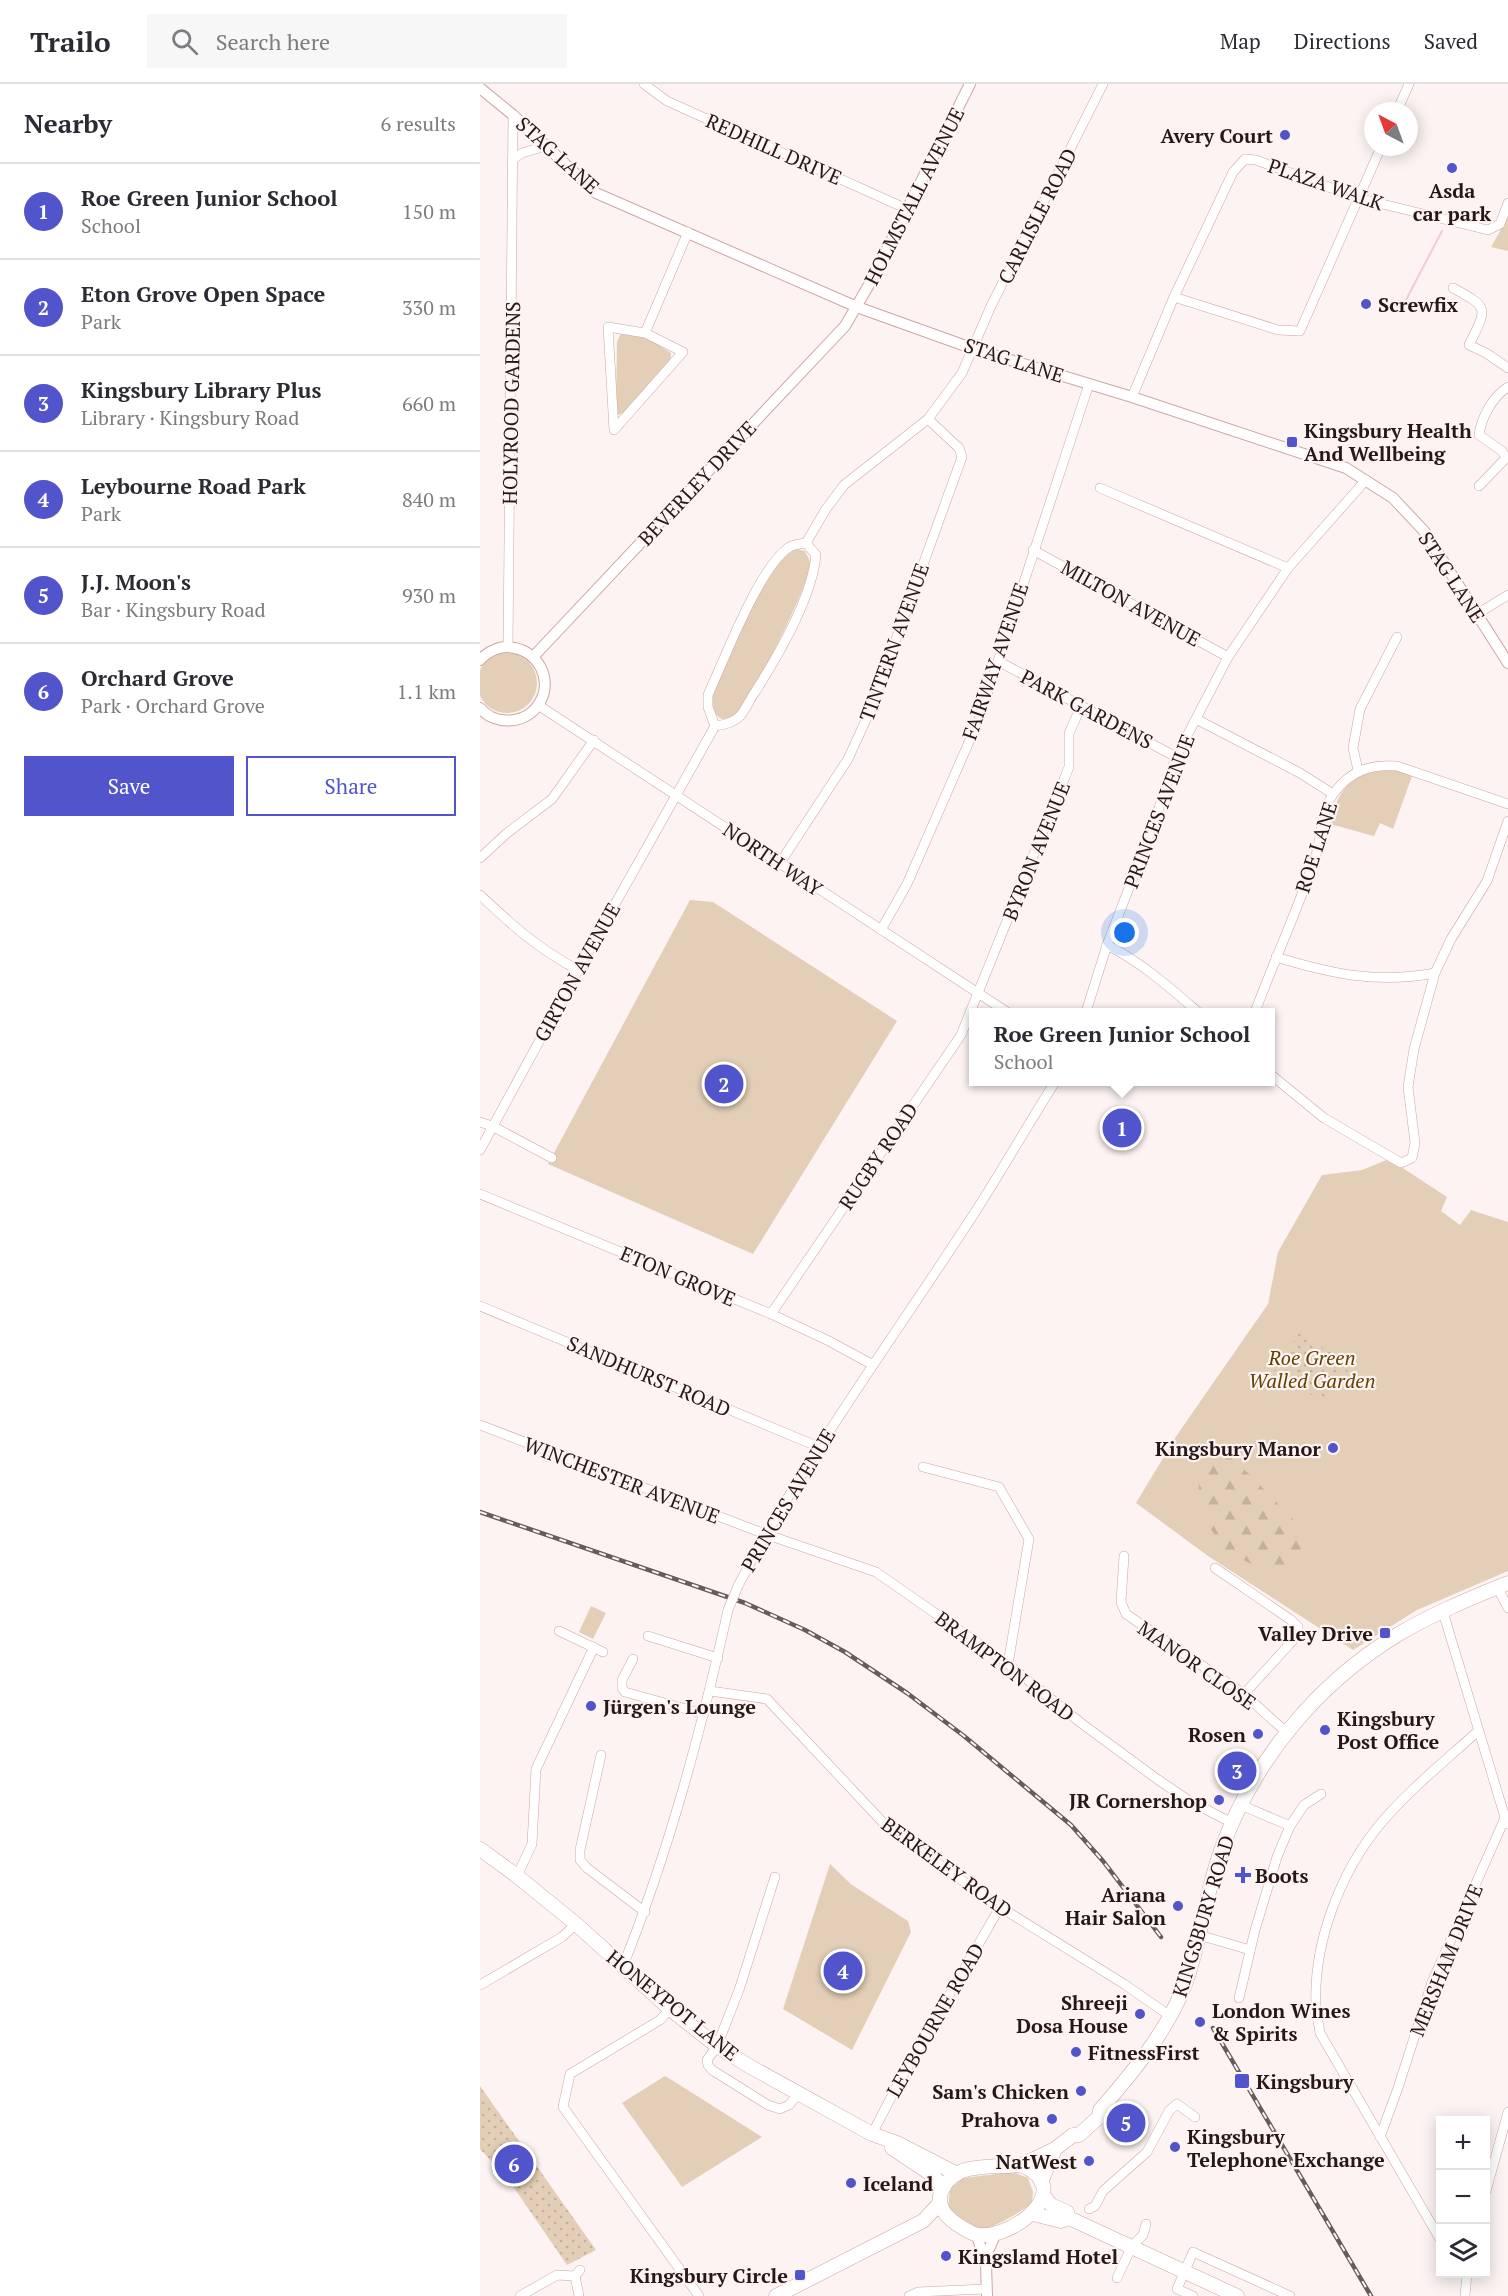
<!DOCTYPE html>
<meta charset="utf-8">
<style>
body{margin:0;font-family:"PT Serif",serif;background:#f7f7f7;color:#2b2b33}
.controls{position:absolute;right:18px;bottom:18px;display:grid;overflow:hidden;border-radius:0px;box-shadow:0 3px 15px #0003}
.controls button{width:54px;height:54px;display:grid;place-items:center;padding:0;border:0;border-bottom:2px solid #e1e1e2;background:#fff;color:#2b2b33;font:30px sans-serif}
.compass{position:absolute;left:884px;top:18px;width:54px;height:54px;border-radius:50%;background:#fff;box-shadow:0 3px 15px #0003;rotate:319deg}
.you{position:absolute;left:645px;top:849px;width:21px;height:21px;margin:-15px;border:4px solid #fff;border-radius:50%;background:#1a73e8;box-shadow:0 0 0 9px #1a73e833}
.badge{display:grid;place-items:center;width:39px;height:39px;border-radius:50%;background:#5154ca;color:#fff;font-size:20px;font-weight:700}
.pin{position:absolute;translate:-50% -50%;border:3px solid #fff;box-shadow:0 2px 6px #0006}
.popup{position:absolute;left:489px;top:924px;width:306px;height:78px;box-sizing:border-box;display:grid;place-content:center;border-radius:0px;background:#fff;filter:drop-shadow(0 2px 4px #0005);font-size:20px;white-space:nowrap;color:#7c7c81}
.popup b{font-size:22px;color:#2b2b33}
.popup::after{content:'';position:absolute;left:50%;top:100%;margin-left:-12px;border:12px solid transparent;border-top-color:#fff}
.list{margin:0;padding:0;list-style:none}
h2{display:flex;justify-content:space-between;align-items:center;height:78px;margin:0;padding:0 24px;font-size:26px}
h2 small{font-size:20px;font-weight:400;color:#7c7c81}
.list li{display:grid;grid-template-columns:39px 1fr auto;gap:18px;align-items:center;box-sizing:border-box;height:96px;padding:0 24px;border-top:2px solid #e1e1e2}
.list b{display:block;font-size:22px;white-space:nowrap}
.list p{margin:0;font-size:20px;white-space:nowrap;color:#7c7c81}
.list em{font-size:20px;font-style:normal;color:#7c7c81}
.actions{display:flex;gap:12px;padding:18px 24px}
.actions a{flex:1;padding:14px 0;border:2px solid #5154ca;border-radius:0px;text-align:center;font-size:21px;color:#5154ca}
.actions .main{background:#5154ca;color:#fff}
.icon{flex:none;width:33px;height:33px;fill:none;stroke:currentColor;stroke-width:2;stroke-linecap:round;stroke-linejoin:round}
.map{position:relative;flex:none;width:1028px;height:2212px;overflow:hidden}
header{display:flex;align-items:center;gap:36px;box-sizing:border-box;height:84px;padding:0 30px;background:#fff;border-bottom:2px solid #e1e1e2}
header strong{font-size:28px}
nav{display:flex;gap:33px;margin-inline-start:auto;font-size:21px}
.search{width:420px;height:54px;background:#f7f7f7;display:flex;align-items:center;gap:15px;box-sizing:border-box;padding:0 21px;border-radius:0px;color:#7c7c81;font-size:22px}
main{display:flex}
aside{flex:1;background:#fff}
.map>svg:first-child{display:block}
.green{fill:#e3cfb7}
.forest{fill:url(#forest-firs)}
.garden{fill:url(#garden-dots)}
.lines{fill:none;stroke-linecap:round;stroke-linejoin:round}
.stream{stroke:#f3c8e0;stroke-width:2}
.minor-casing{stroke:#cea6a0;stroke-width:10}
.tertiary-casing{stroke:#cea6a0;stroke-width:12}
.primary-casing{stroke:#cea6a0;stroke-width:15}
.minor{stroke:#fff;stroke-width:9}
.tertiary{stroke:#fff;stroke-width:10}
.primary{stroke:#fff;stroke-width:14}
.rail-casing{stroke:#685b59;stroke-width:4.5}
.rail{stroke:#fcf3f2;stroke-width:2;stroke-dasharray:7;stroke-linecap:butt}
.minor-bridge-casing{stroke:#cea6a0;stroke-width:10;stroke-linecap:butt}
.minor-bridge{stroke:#fff;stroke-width:9}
.poi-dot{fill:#5154ca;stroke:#fcf3f2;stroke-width:2}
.labels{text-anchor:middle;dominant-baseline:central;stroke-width:4.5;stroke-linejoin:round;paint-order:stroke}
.poi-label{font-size:20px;font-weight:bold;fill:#271816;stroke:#fcf3f2;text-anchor:end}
.street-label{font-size:20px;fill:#271816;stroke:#fcf3f2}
.park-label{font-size:20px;font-style:italic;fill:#653f00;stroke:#fcf3f2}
</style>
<header>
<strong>Trailo</strong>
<div class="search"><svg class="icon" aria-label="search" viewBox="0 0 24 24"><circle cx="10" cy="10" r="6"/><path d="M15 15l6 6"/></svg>Search here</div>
<nav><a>Map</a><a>Directions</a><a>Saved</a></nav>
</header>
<main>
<aside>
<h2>Nearby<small>6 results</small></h2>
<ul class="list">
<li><span class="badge">1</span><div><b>Roe Green Junior School</b><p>School</p></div><em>150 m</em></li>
<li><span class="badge">2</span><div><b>Eton Grove Open Space</b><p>Park</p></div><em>330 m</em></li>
<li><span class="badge">3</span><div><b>Kingsbury Library Plus</b><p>Library · Kingsbury Road</p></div><em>660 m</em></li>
<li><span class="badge">4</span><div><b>Leybourne Road Park</b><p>Park</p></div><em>840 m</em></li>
<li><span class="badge">5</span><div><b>J.J. Moon's</b><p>Bar · Kingsbury Road</p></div><em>930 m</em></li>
<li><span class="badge">6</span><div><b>Orchard Grove</b><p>Park · Orchard Grove</p></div><em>1.1 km</em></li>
</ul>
<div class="actions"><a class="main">Save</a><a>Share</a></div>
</aside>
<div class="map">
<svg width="1028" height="2212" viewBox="0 0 1028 2212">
<defs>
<pattern id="forest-firs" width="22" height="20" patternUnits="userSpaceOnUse" patternTransform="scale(1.5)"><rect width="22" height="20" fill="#e3cfb7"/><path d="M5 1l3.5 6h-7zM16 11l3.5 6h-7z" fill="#c3b19d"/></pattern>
<pattern id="garden-dots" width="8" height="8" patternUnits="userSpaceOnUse" patternTransform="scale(1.5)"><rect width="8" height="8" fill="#e3cfb7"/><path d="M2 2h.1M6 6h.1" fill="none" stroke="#c3b19d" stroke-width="1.8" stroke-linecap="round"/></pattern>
</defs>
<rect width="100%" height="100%" fill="#fcf3f2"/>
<g class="green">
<path d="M1028,133v34l-17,-4z"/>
<path d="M146,249l25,7 20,13 -1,10 -47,50 -5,2 -2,-2 1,-71 3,-7z"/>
<path d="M317,465l8,2c2,4 5,9 5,13 1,18 -58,135 -72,148 -19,18 -26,-1 -26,-18 15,-32 53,-133 85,-145z"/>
<circle cx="27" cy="599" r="30"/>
<path d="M906,686l13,1 13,5 -19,53 -13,-6 -6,13 -44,-12c8,-33 19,-51 56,-54z"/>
<path d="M210,816l23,2 184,119 -144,233 -205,-90z"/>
<path d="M909,1075l58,38 -6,14 19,14 11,-15 37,12v349l-91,39 -64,40 -145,-94 -72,-53 41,-68 91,-131 10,-52 44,-77 40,-5z"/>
<path d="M111,1522l15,7 -13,26 -14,-7z"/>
<path d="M350,1780l22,21 56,36 3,11 -59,118 -69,-41z"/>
<path d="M185,1992l10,6 87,55 -80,50 -60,-84z"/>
<path d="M533,2088l15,6 5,14 -1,11c-8,7 -41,27 -51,26 -10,-1 -27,-12 -33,-20l2,-20 13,-11z"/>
</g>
<path class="forest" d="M740,1364l29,26 51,52 1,28 -25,24 -52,-29 -26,-39 1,-37z"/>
<g class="garden">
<path d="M820,1248l51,34 -26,38 -51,-34z"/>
<path d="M0,2002l116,164 -29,15 -59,-86 -28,-30z"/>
</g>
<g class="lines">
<path class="stream" d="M926,216l36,-69"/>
<defs>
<g id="minor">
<path d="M164,0l23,17 240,108"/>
<path d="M917,27l12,-27"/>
<path d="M32,76l10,-7 24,-7"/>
<path d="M973,204c37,20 34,20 16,57l17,8 22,15"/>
<path d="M694,213l104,33 22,1 81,-184"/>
<path d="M165,249l-37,-6 6,103 69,-78 -38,-19 43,-101"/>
<path d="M652,313l42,-100 59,-125 12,-13 11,1 102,38 130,32 12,-6 8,-21"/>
<path d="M999,402l27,-28 -4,-7 -23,-16c2,-17 14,-39 29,-48"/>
<path d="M620,404l188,80"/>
<path d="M326,459l20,-34 18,-24 84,-66 34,-46 29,-67 112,-222"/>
<path d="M553,466l195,107"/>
<path d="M997,530l31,-19"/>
<path d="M28,563l5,-532"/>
<path d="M518,577l178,96"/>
<path d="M58,621l469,307"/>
<path d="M716,635l104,54 33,21"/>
<path d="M235,642c9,-1 18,-3 25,-10 6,-7 10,-17 15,-24 23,-36 57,-94 61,-137l-10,-12"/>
<path d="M235,642l-7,-19v-12c16,-35 51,-127 80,-147 6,-4 12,-4 18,-5"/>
<path d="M878,686l-5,-22 7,-39 37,-72"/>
<path d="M0,774l26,-24 46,-35 42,-59"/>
<path d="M300,779l68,-104 22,-48 92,-254 -3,-9 -31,-29"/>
<path d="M0,811c33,31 57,53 98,75"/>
<path d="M401,846l26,-46 72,-165 110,-335"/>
<path d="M627,861c34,17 62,42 91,67"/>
<path d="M796,873c56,17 101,27 159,16"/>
<path d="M606,928l21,-67 47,-122 22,-66 52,-100 60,-89 78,-88"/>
<path d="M775,928c19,-51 42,-101 60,-153 6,-19 7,-51 19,-66 16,-22 36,-29 63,-27l111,38"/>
<path d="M790,990l54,44 77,45 11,-5 3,-15 -7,-56 6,-38 21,-76 16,-34 36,-58 21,-60"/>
<path d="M0,1038l12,4 60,32"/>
<path d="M0,1066l98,-180 137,-244"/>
<path d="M0,1110l291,120 58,27 44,24"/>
<path d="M0,1222l339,141"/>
<path d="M291,1230l190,-279 108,-268v-34l12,-26"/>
<path d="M0,1341l285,109 111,38 132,92 73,59 76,56 31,21 44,23"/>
<path d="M443,1383l76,20 30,52 -21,125"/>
<path d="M644,1472l-3,46 5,12 118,80 42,38"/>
<path d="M735,1484l76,52 7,7 -2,10 -52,57"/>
<path d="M258,1502c70,-134 160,-254 241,-380 26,-41 50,-83 76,-124"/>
<path d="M1017,1503l11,21"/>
<path d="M963,1528l64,212"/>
<path d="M79,1547l44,21"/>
<path d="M168,1552l70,22"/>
<path d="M153,1575l-11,21v8l3,4 79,22"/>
<path d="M230,1607l57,8 122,130 111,78 124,77 46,32"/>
<path d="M121,1671l-21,95v10l7,8 58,44"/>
<path d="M761,1721l49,21"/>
<path d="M37,1792l15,-32 4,-75 58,-122"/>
<path d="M295,1793l-36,113 -22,56 -10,14 1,5 4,5 56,35 12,4 9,-4 10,-12"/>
<path d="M719,1851l51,15"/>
<path d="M143,1882c46,-115 78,-235 105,-356"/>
<path d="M0,1901l82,-48 14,-13"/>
<path d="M759,1914l16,-68 22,-73 13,-31 14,-21 17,-11"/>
<path d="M190,1925l-10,11 -90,54 -7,33 136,189"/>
<path d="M392,2050l27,-52 101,-175"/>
<path d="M900,2053l18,-49 34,-106 73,-164"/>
<path d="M1006,2107l22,-79"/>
<path d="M609,2125l6,-3 8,-15 44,-39 22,-41 8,-7 18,13"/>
<path d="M960,2155l-120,-206c-1,-9 -4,-18 -4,-27 -3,-64 25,-135 65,-183 29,-34 64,-62 97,-92"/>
<path d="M637,2194l15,-32 11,-11 3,-11"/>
<path d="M40,2212l37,-21 18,1"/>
<path d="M99,2212l-4,-20 5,-6"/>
<path d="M429,2212l9,-4 67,-3"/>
<path d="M713,2212l-16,-7 16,-37 97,44"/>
<path d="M985,2212l2,-22"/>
</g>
<g id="tertiary">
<path d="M0,4l33,27 83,78 261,114 117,42 158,48 214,71 47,30 31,33 84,132"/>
<path d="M53,573l312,-331 25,-43 100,-199"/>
<path d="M0,576c9,-10 22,-15 34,-12 24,4 39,31 26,54 -12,22 -44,25 -60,6"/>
<path d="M497,2152l9,28 1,32"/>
<path d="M505,2174l11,-25"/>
</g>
<g id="primary">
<path d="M0,1765l37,27 59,48 94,85 47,37 32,20 123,68 25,9 60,31"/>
<path d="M412,2064l39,26 13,13"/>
<path d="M541,2081l34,-16 18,-14h6l20,-18 1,-7c35,-40 73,-86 89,-137 13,-42 18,-86 34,-128 33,-87 94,-161 174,-210 35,-21 74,-37 111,-52"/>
<path d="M541,2081c62,26 -20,82 -49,68 -18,-9 -42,-24 -28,-47 4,-6 10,-12 18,-15 18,-6 40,-4 59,-6z"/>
<path d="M561,2098l14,-33"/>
<path d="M563,2111l8,10 16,7 2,6 168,78"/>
<path d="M553,2130l28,7 8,-3"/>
<path d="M296,2212l147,-75 16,-17"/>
</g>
</defs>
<use href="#minor" class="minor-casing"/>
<use href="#tertiary" class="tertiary-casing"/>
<use href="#primary" class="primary-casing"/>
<use href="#minor" class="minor"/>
<use href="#tertiary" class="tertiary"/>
<use href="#primary" class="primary"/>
<defs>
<g id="rail">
<path d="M0,1428l265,91 60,27 40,22 62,41 57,43 107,89 32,36 58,76"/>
<path d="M733,1944l158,268"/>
</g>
</defs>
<use href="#rail" class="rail-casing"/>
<use href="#rail" class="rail"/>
<defs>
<path id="minor-bridge" d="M248,1526l10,-24"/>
</defs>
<use href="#minor-bridge" class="minor-bridge-casing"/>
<use href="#minor-bridge" class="minor-bridge"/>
</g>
<g class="poi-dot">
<circle cx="805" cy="51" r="6"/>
<circle cx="972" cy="84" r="6"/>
<circle cx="886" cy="220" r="6"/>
<rect x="806" y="352" width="12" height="12" rx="3"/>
<circle cx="853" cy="1364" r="6"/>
<rect x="899" y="1543" width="12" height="12" rx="3"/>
<circle cx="111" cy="1622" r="6"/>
<circle cx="845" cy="1646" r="6"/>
<circle cx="778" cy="1650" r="6"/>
<circle cx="739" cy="1716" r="6"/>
<path d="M760 1782h6v6h6v6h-6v6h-6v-6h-6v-6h6z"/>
<circle cx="698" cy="1822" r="6"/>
<circle cx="660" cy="1930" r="6"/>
<circle cx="720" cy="1938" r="6"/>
<circle cx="596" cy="1968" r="6"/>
<rect x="754" y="1989" width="16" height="16" rx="3"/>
<circle cx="601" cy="2007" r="6"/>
<circle cx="572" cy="2035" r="6"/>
<circle cx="695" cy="2063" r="6"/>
<circle cx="609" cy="2077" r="6"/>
<circle cx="371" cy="2099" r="6"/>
<circle cx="466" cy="2172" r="6"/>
<rect x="314" y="2185" width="12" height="12" rx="3"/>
</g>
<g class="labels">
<g class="poi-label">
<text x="793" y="51">Avery Court</text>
<text x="972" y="106" text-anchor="middle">Asda<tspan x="972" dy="23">car park</tspan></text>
<text x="898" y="220" text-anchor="start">Screwfix</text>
<text x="824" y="346" text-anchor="start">Kingsbury Health<tspan x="824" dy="23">And Wellbeing</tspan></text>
<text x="841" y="1364">Kingsbury Manor</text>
<text x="893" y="1549">Valley Drive</text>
<text x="123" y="1622" text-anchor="start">Jürgen's Lounge</text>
<text x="857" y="1634" text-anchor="start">Kingsbury<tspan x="857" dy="23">Post Office</tspan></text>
<text x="766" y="1650">Rosen</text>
<text x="727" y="1716">JR Cornershop</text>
<text x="775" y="1791" text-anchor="start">Boots</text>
<text x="686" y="1810">Ariana<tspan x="686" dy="23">Hair Salon</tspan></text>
<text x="648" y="1918">Shreeji<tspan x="648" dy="23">Dosa House</tspan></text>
<text x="732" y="1926" text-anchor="start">London Wines<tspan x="732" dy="23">&amp; Spirits</tspan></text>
<text x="608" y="1968" text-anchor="start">FitnessFirst</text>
<text x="776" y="1997" text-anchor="start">Kingsbury</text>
<text x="589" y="2007">Sam's Chicken</text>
<text x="560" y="2035">Prahova</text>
<text x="707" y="2052" text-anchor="start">Kingsbury<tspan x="707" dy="23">Telephone Exchange</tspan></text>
<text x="597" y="2077">NatWest</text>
<text x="383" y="2099" text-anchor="start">Iceland</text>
<text x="478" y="2172" text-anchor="start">Kingslamd Hotel</text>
<text x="308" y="2191">Kingsbury Circle</text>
</g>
<g class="street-label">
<text transform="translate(294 65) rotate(24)">REDHILL DRIVE</text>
<text transform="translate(78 71) rotate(42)">STAG LANE</text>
<text transform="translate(846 100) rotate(19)">PLAZA WALK</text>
<text transform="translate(434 112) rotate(-63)">HOLMSTALL AVENUE</text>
<text transform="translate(557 132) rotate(-63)">CARLISLE ROAD</text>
<text transform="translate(534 276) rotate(18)">STAG LANE</text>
<text transform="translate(31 319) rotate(-89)">HOLYROOD GARDENS</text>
<text transform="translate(217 399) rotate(-47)">BEVERLEY DRIVE</text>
<text transform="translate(972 493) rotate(57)">STAG LANE</text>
<text transform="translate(651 519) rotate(29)">MILTON AVENUE</text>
<text transform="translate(414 558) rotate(-70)">TINTERN AVENUE</text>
<text transform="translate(515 577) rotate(-71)">FAIRWAY AVENUE</text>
<text transform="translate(607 625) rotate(28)">PARK GARDENS</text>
<text transform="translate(679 727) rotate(-69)">PRINCES AVENUE</text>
<text transform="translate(836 763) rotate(-72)">ROE LANE</text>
<text transform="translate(556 767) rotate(-68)">BYRON AVENUE</text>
<text transform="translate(293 775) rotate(34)">NORTH WAY</text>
<text transform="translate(97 888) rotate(-61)">GIRTON AVENUE</text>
<text transform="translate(398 1072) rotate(-56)">RUGBY ROAD</text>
<text transform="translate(198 1192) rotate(23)">ETON GROVE</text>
<text transform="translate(169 1292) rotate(23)">SANDHURST ROAD</text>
<text transform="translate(142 1396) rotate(21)">WINCHESTER AVENUE</text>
<text transform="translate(308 1416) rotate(-59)">PRINCES AVENUE</text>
<text transform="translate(717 1581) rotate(35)">MANOR CLOSE</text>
<text transform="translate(525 1582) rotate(37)">BRAMPTON ROAD</text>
<text transform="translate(467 1783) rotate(36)">BERKELEY ROAD</text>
<text transform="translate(723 1832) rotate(-73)">KINGSBURY ROAD</text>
<text transform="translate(966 1876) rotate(-68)">MERSHAM DRIVE</text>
<text transform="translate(193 1921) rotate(39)">HONEYPOT LANE</text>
<text transform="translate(455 1936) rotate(-60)">LEYBOURNE ROAD</text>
</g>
<g class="park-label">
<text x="832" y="1273">Roe Green<tspan x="832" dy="23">Walled Garden</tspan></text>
</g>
</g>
</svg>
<div class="controls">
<button>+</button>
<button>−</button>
<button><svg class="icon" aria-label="layers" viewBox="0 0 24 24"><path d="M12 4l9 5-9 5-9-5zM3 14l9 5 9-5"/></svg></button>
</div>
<svg class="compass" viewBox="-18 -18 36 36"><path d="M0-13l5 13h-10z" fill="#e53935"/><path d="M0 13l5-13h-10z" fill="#7c7c81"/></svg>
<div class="you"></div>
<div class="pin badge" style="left:642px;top:1044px">1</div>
<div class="popup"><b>Roe Green Junior School</b>School</div>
<div class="pin badge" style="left:244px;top:1000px">2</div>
<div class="pin badge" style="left:757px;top:1687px">3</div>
<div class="pin badge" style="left:363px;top:1887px">4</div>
<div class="pin badge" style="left:646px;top:2039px">5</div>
<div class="pin badge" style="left:34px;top:2080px">6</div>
</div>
</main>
